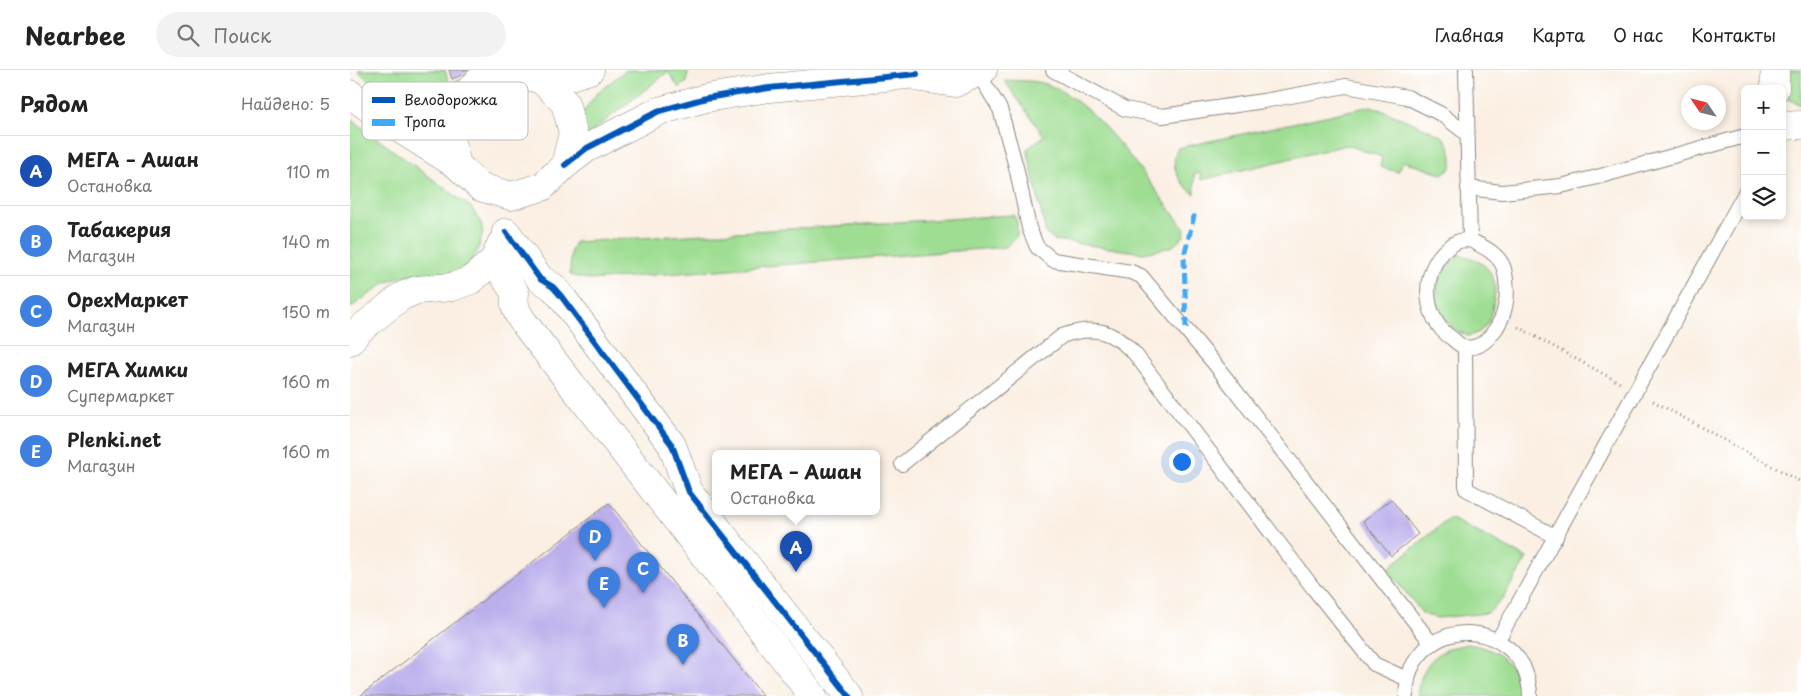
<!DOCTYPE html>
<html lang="ru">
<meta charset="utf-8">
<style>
body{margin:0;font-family:"Playpen Sans",sans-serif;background:#f2f2f2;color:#222}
.controls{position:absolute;right:15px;top:15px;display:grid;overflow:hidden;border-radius:8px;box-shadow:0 2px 8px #0003}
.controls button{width:45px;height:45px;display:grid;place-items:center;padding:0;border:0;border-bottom:1px solid #e0e0e0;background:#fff;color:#222;font:25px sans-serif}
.compass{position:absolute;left:1331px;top:15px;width:45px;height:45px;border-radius:50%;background:#fff;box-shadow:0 2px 8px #0003;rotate:305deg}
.you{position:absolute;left:831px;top:391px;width:18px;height:18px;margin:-12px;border:4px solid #fff;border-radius:50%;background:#1a73e8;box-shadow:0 0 0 8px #1a73e833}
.badge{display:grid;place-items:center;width:32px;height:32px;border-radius:50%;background:#0f766e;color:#fff;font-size:16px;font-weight:700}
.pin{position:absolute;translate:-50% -41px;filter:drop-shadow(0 1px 2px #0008)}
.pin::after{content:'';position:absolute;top:26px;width:18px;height:15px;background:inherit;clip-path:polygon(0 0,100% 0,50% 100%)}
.popup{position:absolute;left:362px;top:380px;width:168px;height:65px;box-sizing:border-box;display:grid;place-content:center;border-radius:8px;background:#fff;filter:drop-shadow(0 1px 4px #0005);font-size:16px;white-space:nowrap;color:#767676}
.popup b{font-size:19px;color:#222}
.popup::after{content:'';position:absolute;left:50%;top:100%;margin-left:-10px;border:10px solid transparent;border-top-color:#fff}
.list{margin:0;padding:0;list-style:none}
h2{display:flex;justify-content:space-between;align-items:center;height:65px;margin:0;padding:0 20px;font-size:21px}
h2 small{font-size:16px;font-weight:400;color:#767676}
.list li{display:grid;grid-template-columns:32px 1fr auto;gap:15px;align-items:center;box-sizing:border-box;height:70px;padding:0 20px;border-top:1px solid #e0e0e0}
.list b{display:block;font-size:19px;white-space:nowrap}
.list p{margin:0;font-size:16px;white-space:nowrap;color:#767676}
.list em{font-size:16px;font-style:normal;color:#767676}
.icon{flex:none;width:28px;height:28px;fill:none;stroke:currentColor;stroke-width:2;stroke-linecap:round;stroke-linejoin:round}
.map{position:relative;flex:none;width:1451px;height:626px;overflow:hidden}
header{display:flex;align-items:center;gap:30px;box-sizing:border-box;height:70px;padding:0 25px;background:#fff;border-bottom:1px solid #e0e0e0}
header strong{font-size:24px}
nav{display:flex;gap:28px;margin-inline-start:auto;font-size:18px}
.search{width:350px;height:45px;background:#f2f2f2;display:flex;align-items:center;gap:12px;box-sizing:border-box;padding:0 18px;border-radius:28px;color:#767676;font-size:19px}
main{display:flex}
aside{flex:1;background:#fff}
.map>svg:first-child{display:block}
.green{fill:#9edd92;stroke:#5d7c57}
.building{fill:#baaeeb}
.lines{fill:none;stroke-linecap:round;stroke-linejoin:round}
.service-casing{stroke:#8b867f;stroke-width:16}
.minor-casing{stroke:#8b867f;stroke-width:29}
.path{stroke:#8b867f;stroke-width:3;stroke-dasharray:1 4;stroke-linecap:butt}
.service{stroke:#fff;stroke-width:14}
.minor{stroke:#fff;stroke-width:28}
.quiet{stroke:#3fa9f5;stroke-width:5;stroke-dasharray:10 5;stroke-linecap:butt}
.cycleway-casing{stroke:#fff;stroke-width:9}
.cycleway{stroke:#0057b8;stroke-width:6}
.key{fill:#fff;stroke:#bbb;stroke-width:1}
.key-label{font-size:14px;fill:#1c1c1c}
</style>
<header>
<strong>Nearbee</strong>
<div class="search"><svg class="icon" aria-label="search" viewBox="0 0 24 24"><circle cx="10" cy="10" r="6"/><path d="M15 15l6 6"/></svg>Поиск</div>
<nav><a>Главная</a><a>Карта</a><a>О нас</a><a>Контакты</a></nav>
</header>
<main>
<aside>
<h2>Рядом<small>Найдено: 5</small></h2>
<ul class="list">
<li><span class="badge" style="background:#1a4fb4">A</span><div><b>МЕГА – Ашан</b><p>Остановка</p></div><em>110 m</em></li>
<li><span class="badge" style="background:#3f7fe0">B</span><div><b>Табакерия</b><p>Магазин</p></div><em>140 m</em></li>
<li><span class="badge" style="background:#3f7fe0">C</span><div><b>ОрехМаркет</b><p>Магазин</p></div><em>150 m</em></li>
<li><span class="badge" style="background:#3f7fe0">D</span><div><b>МЕГА Химки</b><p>Супермаркет</p></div><em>160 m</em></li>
<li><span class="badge" style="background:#3f7fe0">E</span><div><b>Plenki.net</b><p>Магазин</p></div><em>160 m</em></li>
</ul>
</aside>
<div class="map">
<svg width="1451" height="626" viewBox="0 0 1451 626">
<rect width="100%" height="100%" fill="#fff"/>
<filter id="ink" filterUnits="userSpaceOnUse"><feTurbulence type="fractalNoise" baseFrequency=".02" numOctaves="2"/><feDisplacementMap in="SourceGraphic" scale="10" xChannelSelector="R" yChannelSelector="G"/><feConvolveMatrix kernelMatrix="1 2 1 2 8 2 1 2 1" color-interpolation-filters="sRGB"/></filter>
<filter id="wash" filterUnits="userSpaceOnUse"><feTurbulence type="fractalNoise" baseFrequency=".0096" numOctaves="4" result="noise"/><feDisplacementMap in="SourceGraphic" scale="20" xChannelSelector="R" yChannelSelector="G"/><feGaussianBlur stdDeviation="1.12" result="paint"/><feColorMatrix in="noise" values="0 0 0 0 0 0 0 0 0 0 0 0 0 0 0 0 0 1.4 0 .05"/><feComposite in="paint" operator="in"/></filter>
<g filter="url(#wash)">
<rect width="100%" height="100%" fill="#faefe2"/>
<g class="green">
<path d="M8,0h87l4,13 24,-7c-8,9 -18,20 -29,26 -9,4 -44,0 -53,-5 -13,-7 -23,-16 -33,-27z"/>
<path d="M276,0h62l-1,12 -8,6 -11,-16 -86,67 2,-28 13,-18z"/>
<path d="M1434,0h17v35l-13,-6 -3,-9z"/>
<path d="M654,10c12,1 26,0 38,3 54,14 109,104 143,146l-1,7 -12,11 -29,6 -89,-13 -8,-6 -19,-85 17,-13z"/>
<path d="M1021,36c12,5 67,26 73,32 5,6 8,14 8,22 1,8 -4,12 -11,14l-38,-13 -5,11 -18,-5 2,-10 -35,-12 -146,35 -1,-7 -6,2 1,19c-15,-9 -27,-28 -17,-46z"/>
<path d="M0,49l121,88 10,16 2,10 -6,19 -11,14 -13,7 -14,2 -30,-1 -24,9 -35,25z"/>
<path d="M663,145l4,6v15l-11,11 -415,33 -21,-5 1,-24 4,-9z"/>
<path d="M1109,185c15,2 31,10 35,26 2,7 0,17 -1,24 -1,9 -5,21 -14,27 -3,2 -8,3 -11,4 -39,-15 -41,-57 -9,-81z"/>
<path d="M1100,448l77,40 -25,42 -14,13 -51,5 -14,-4 -36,-45z"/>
<path d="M1117,574c31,4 51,19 52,52h-102c5,-33 18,-46 50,-52z"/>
</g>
<g id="blocks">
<g class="building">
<path d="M99,0h26l-23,9z"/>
<path d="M1041,429l27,35 -27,22 -28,-35z"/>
<path d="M259,433l154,193h-403z"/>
</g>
</g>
</g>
<g filter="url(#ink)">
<use href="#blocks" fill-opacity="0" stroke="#8b867f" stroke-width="1"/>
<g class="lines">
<defs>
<g id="service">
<path d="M703,0l72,39 38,7 100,-15 83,-15 61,11 34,17 26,20"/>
<path d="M1116,0l4,170"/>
<path d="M628,3l22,36 16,58 13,61 8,19 16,13 78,12 10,4 73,87 218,281"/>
<path d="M1118,118l34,4 59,-6 36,-9 148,-41"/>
<path d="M1120,170c12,6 30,14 34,29 3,11 4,27 1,38 -3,16 -20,44 -39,40 -5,0 -10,-5 -13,-8 -34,-21 -33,-77 2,-96 4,-3 10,-3 15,-3z"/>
<path d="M1115,277l1,142 90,48"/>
<path d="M552,394l160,-128c32,-11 50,-6 73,18l179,235 60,75 33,15"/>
<path d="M1148,570l247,-447"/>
<path d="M1056,626c1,-12 2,-23 8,-33 26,-43 86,-38 109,3 4,9 7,20 7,30"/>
</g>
<g id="minor">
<path d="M562,0l9,8 34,5 28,-13"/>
<path d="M1425,0v19"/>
<path d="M0,24l34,25 73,46 23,22 31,9 31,-9 23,-22 8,-32 -8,-30 -23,-23"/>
<path d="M1432,56l19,-1"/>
<path d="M107,95l-8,-31 8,-31 23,-23 31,-9 31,9 19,-1 29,-9"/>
<path d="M215,95l22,-17 72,-37 47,-13 63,-10 148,-14"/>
<path d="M156,162l34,47 13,8 8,9 111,149 17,47 160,204"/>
<path d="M144,190l21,33c-2,13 2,20 9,30l289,373"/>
<path d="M0,271l8,-10 44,-35 15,-6 35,-3 19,-7 23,-20 7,-16"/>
</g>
</defs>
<use href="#service" class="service-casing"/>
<use href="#minor" class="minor-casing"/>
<g class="path">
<path d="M1168,257l102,56"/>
<path d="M1303,331l148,81"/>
</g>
<use href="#service" class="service"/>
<use href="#minor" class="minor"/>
<path class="quiet" d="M836,258l-2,-72 11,-44"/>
<defs>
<g id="cycleway">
<path d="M215,95l22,-17 72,-37 47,-13 63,-10 148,-14"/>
<path d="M156,162l34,47 13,8 8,9 111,149 17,47 160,204"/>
</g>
</defs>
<use href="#cycleway" class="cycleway-casing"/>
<use href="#cycleway" class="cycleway"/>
</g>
</g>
<rect x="12" y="12" width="166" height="58" rx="8" class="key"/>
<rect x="22" y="27" width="23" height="6" fill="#0057b8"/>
<rect x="22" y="49" width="23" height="7" fill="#3fa9f5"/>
<g class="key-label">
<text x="54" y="35">Велодорожка</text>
<text x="54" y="57">Тропа</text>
</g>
</svg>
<div class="controls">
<button>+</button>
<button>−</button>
<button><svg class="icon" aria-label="layers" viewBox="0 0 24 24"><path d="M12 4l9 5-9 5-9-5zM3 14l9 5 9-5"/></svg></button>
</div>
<svg class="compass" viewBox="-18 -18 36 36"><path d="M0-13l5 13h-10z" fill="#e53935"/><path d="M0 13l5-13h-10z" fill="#767676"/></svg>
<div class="you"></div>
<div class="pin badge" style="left:446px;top:502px;background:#1a4fb4">A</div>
<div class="popup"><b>МЕГА – Ашан</b>Остановка</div>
<div class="pin badge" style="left:333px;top:595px;background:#3f7fe0">B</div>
<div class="pin badge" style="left:293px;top:523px;background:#3f7fe0">C</div>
<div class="pin badge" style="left:245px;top:491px;background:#3f7fe0">D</div>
<div class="pin badge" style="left:254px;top:538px;background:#3f7fe0">E</div>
</div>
</main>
